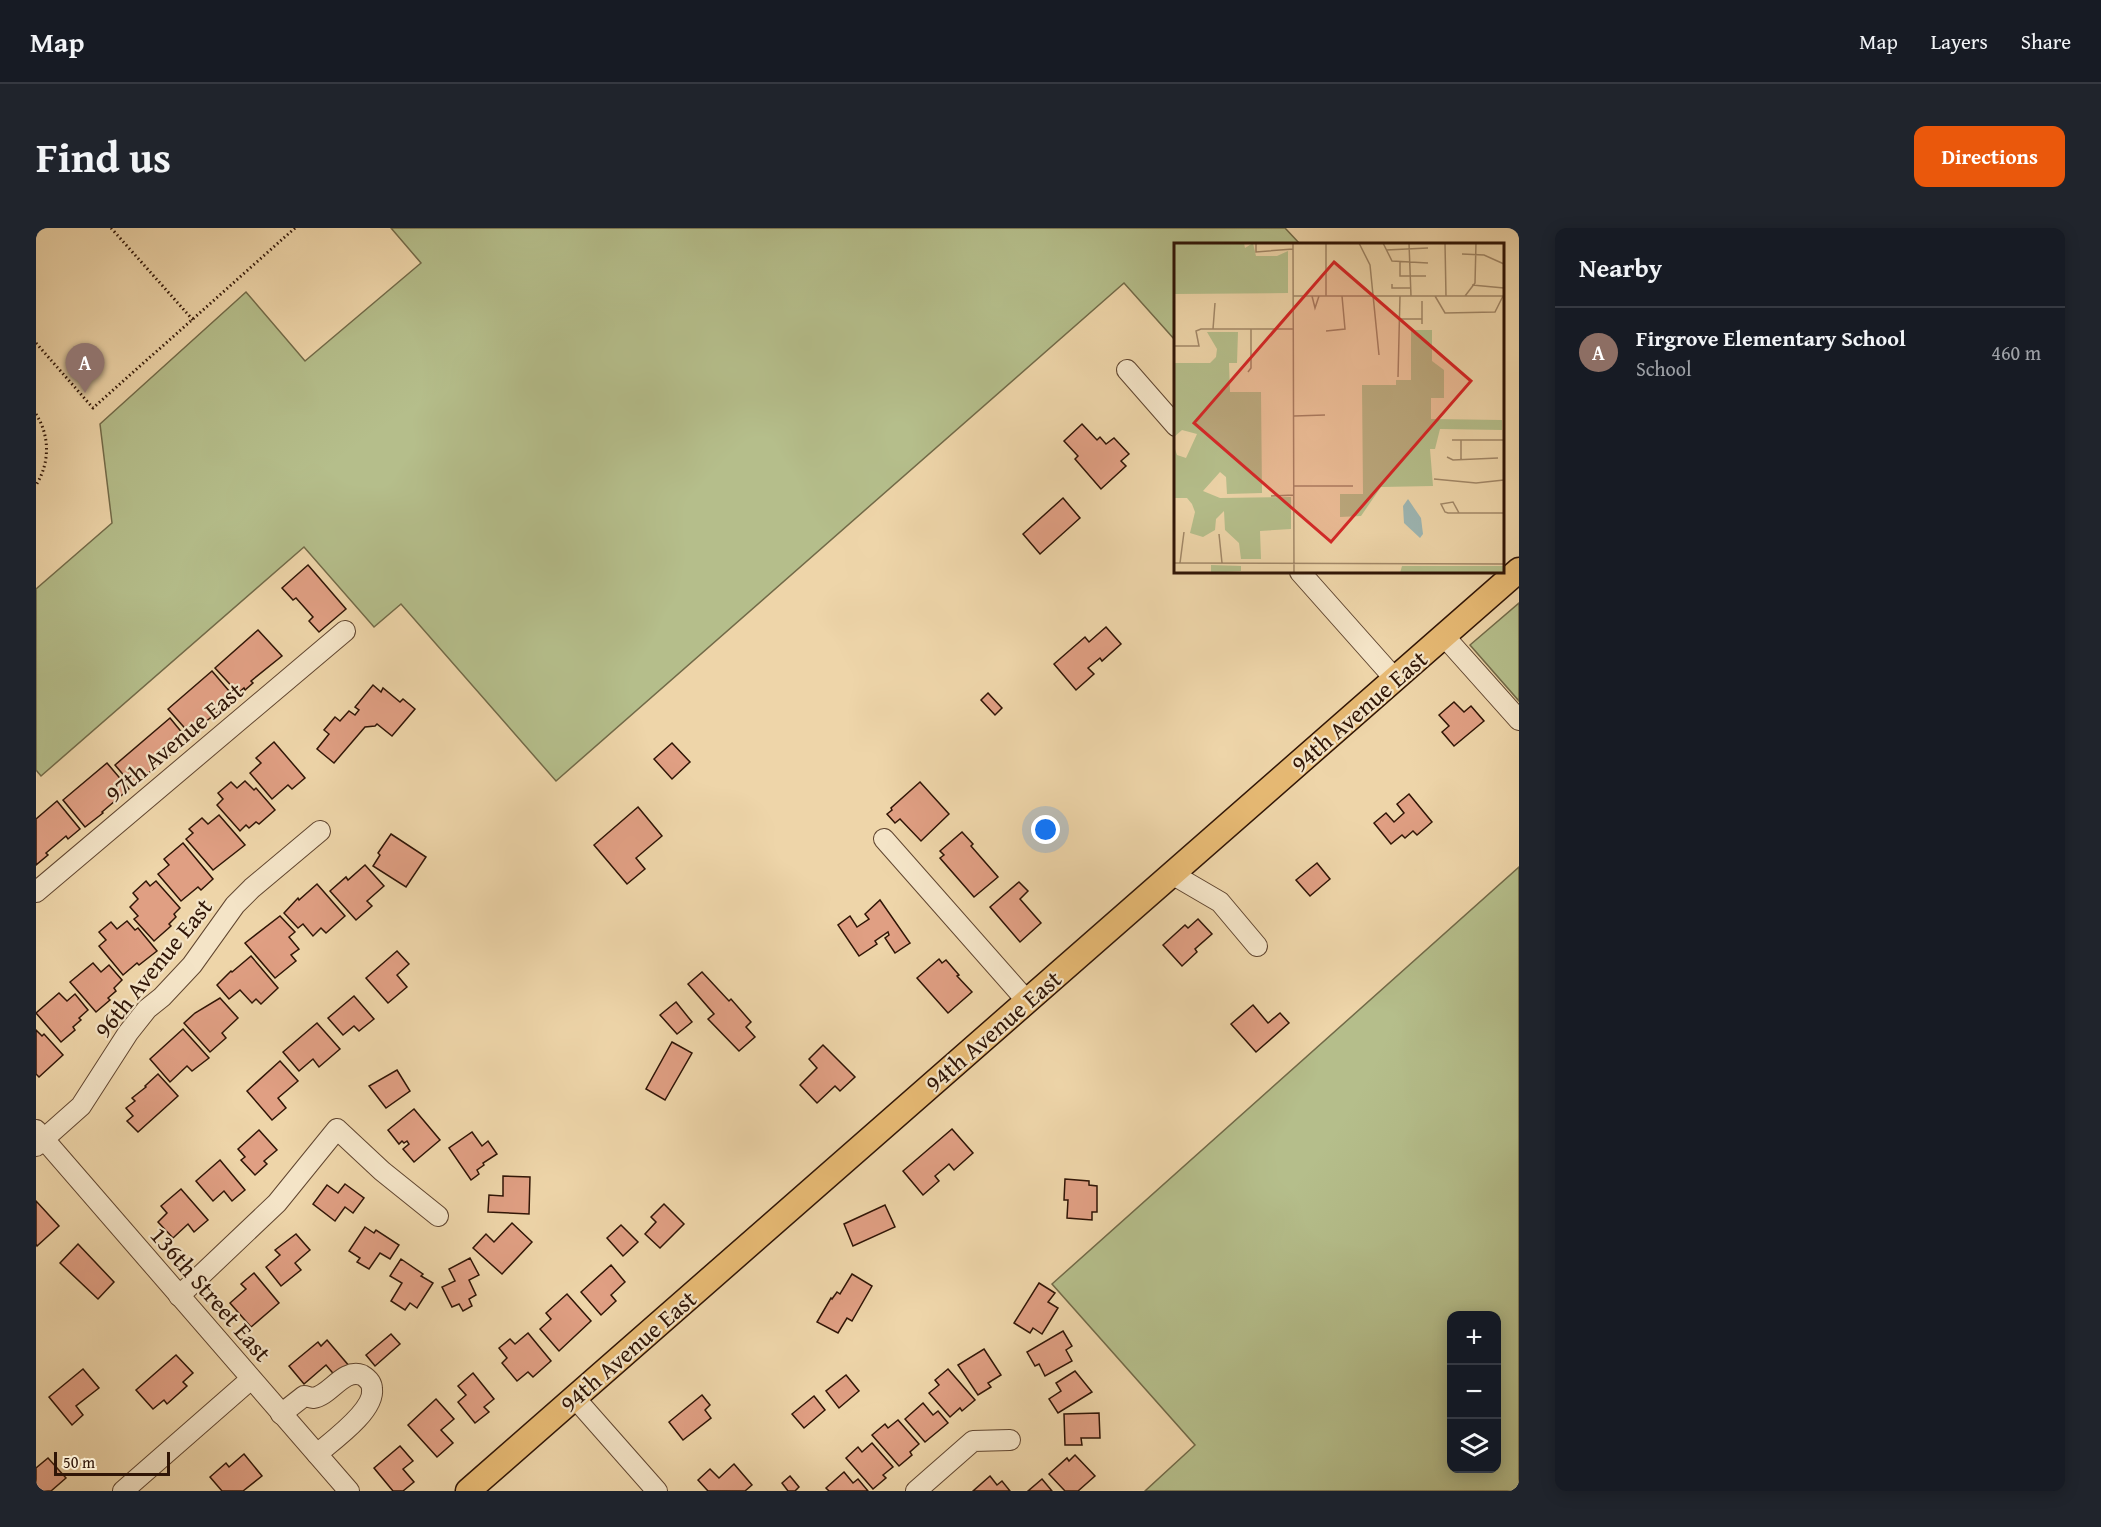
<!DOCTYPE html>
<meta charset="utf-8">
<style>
body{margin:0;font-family:"Gentium Book Plus",serif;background:#20242c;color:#f1f3f6}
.controls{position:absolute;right:18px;bottom:18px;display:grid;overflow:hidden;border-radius:12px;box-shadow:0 3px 15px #0003}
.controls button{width:54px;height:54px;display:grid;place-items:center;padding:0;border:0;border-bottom:2px solid #363941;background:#171b24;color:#f1f3f6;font:30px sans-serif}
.scale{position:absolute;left:18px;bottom:15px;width:116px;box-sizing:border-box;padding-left:6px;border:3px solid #301506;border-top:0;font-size:16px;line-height:21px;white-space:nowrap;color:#301506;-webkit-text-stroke:4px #f4e4c7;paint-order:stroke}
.you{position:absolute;left:1010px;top:602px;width:21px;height:21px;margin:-15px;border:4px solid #fff;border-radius:50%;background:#1a73e8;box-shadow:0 0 0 9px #1a73e833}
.badge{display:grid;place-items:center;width:39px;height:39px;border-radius:50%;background:#ea580c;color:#fff;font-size:20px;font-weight:700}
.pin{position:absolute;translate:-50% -50px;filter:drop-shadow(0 2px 3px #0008)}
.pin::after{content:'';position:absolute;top:32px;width:21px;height:18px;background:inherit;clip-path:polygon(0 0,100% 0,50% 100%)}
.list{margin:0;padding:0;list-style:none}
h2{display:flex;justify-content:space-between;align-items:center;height:78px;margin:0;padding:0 24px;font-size:26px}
h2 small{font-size:20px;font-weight:400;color:#9ea1a6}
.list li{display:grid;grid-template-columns:39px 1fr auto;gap:18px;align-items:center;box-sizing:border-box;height:90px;padding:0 24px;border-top:2px solid #363941}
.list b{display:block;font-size:22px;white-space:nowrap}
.list p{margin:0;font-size:20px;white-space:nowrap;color:#9ea1a6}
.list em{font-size:20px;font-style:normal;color:#9ea1a6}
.icon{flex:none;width:33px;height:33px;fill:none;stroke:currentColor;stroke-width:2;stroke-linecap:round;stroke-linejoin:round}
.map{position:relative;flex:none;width:1483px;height:1263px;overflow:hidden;border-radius:12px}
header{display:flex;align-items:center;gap:36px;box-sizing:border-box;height:84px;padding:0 30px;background:#171b24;border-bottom:2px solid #363941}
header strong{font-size:28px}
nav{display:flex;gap:33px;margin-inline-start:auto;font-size:21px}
.intro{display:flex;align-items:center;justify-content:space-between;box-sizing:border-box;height:144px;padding:0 36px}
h1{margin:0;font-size:42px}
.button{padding:15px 27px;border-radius:12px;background:#ea580c;color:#fff;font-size:21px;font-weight:700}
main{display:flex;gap:36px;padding:0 36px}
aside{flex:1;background:#171b24;border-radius:12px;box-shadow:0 3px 15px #0003}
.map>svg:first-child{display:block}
.green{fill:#b5be8b;stroke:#726a48;stroke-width:1.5;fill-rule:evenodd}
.building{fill:#e09f83;stroke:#301506;stroke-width:1.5}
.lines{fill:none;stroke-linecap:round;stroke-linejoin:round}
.minor-casing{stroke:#60452f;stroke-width:22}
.major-casing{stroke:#301506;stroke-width:27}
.path{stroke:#301506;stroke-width:3;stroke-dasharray:1.5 3;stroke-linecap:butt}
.minor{stroke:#f4e4c7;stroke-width:20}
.major{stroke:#e7ba74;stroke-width:24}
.labels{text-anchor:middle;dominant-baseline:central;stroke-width:4.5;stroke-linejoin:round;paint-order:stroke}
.street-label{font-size:24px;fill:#301506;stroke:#f4e4c7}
.inset-road{fill:none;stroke:#a28868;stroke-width:1.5}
.view{fill:#d62828;fill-opacity:0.15;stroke:#d62828;stroke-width:3}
.inset-edge{fill:none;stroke:#301506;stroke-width:3}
</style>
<header>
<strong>Map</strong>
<nav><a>Map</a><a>Layers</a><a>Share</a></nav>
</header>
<div class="intro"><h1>Find us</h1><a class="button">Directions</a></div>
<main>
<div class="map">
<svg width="1483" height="1263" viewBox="0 0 1483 1263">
<rect width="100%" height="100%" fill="#eed5a9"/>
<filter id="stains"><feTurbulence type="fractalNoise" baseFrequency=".00333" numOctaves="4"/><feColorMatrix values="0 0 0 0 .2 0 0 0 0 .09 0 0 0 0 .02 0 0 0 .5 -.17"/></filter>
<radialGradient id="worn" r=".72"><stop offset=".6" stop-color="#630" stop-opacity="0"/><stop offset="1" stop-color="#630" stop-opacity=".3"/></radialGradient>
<g class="green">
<path d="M355,0h894l15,16h-124l-1,96 -51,-57 -568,498 -155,-177 -27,23 -70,-80 -263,229 -5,-6v-181l76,-66 -12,-99 146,-132 59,69 116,-98z"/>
<path d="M1483,375v98l-49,-56z"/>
<path d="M1483,639v624h-374l50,-46 -143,-161zM1416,1088h44v152h-44z"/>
</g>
<g class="building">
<path d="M1046,196l15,16 3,-3 6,7 8,-6 15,16 -8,7 5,5 -25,23 -26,-30 3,-3 -14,-15z"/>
<path d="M1027,270l17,20 -40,36 -17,-20z"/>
<path d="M272,337l38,44 -27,23 -10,-11 4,-4 -17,-19 -3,2 -11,-12z"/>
<path d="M1070,399l15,17 -19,17 -2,-3 -12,10 6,6 -18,16 -22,-26 31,-27 4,5z"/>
<path d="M222,402l24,26 -31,25 2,2 -8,7 -1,-2 -6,5 -23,-25z"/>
<path d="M176,443l23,27 -31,25 2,1 -9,7 -1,-1 -6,4 -22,-25z"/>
<path d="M337,457l8,7 2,-4 17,14 3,-3 12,10 -23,27 -15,-12 -2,2 -10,1 -31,36 -17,-14 12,-15 -5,-4 11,-13 5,4 9,-10 6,4 4,-5 -4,-3z"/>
<path d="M952,465l14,15 -7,7 -14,-15z"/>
<path d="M1418,474l10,10 7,-6 13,15 -30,25 -12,-14 7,-6 -10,-11z"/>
<path d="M134,490l18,22 -55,46 -18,-21z"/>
<path d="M238,514l31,36 -13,11 -4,-4 -16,14 -22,-26 11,-10 -5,-5z"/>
<path d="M636,515l18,19 -18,17 -18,-20z"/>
<path d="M71,535l22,26 -27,23 1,1 -18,14 -22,-27z"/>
<path d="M209,553l9,9 2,-2 19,22 -16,14 -3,-2 -7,6 -3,-3 -6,6 -23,-26 6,-6 -5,-6 13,-11 6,6z"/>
<path d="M884,554l29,32 -28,27 -21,-22 -5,4 -8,-9 5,-4 -1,-2z"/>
<path d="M1373,566l23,28 -15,13 -4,-4 -8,7 -3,-3 -11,9 -17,-21 12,-10 8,9 10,-9 -7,-9z"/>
<path d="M21,573l23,28 -12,10 -2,-3 -20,17 2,2 -12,10v-46z"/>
<path d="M602,579l24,29 -26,22 9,11 -18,15 -33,-39z"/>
<path d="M183,587l26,30 -32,25 -27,-31 7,-6 -4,-4 13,-11 6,6z"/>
<path d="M926,604l11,12 -2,2 27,31 -24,20 -34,-39 4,-3 -4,-4z"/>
<path d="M355,606l35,23 -20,30 -33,-21 7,-11 -2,-2z"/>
<path d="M147,615l30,36 -12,11 -3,-3 -17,14 -23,-27 11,-9 -5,-6z"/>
<path d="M1281,635l13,16 -20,17 -14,-16z"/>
<path d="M329,637l19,21 -17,15 5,5 -16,14 -26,-29 16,-14 2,3z"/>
<path d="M110,653l4,5 6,-5 24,27 -6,6 2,3 -7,7 2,2 -17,15 -20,-22 4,-3 -8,-9 8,-8 -5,-6z"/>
<path d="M983,654l9,9 -8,8 21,24 -21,19 -30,-35z"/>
<path d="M281,656l28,32 -19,17 -5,-5 -8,8 -10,-12 -5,4 -14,-15 14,-15 1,2z"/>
<path d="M844,672l30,43 -15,10 -10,-15 4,-3 -1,-3 -13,9 2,3 -18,12 -21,-31 12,-9 7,11 12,-8 -4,-5z"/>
<path d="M244,688l15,16 -6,5 10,12 -8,6 5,6 -21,17 -30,-35z"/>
<path d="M1162,691l14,15 -17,15 2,3 -15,14 -19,-21 22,-20 3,3z"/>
<path d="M91,693l8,9 3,-2 19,23 -18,14 -2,-2 -14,12 -24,-29 7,-6 -7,-8 12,-10 6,7z"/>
<path d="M361,723l12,13 -12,11 10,12 -19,16 -22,-25z"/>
<path d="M215,728l27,32 -17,16 -5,-5 -4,4 -12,-13 -11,9 -12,-14 14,-14 1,1z"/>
<path d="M903,731l3,4 4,-3 13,15 -2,1 15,16 -24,21 -31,-35z"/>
<path d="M57,735l8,9 8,-7 13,15 -8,8 2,3 -8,7 2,2 -14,12 -26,-30z"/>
<path d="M666,744l27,29 2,-2 20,23 -5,5 9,10 -16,14 -31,-32 6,-5 -26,-30z"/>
<path d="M23,765l8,8 8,-7 13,16 -9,8 2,2 -8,7 2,3 -14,12 -25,-29z"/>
<path d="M318,768l20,23 -15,12 -5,-5 -11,9 -15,-17z"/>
<path d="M184,770l18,20 -16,15 4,5 -16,14 -26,-29 11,-10z"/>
<path d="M640,774l16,20 -15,12 -17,-19z"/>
<path d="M1217,777l15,18 12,-10 9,10 -33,29 -25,-28z"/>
<path d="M281,795l23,26 -21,18 -6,-8 -14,12 -16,-19z"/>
<path d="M147,801l26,29 -17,13 -5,-5 -17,16 -20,-23z"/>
<path d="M0,802l6,6 2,-2 19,21 -24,22 -3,-3z"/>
<path d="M636,814l20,11 -27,47 -19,-11z"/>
<path d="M787,817l32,32 -15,14 -5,-5 -18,17 -17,-18 17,-17 -8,-9z"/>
<path d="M244,833l18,20 -20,17 8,10 -14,12 -25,-29z"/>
<path d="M361,842l13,21 -24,17 -17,-22z"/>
<path d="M122,846l20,22 -40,36 -11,-11 6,-5 -7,-8 9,-7 -3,-3 14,-11 -1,-1z"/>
<path d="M378,881l26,31 -26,22 -11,-13 6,-5 -2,-3 -3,2 -2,-2 -3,3 -11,-14z"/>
<path d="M916,901l21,24 -19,17 -5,-6 -14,12 4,5 -16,14 -20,-24z"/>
<path d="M223,902l18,20 -13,11 3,3 -12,11 -14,-15 4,-3 -7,-8z"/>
<path d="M436,904l10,14 6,-5 9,13 -14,9 1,2 -7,5 2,4 -8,6 -22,-32z"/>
<path d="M184,932l25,30 -13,11 -8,-10 -11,10 -17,-20z"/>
<path d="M467,948l27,1 -1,37 -41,-2 1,-17 14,1z"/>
<path d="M1029,951l24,2v4l8,1v26h-5v8l-25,-2 1,-18h-4z"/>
<path d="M309,956l19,14 -11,15 -8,-6 -10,14 -22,-17 14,-19 11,8z"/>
<path d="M145,961l27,31 -14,12 -6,-8 -15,14 -15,-16 9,-9 -6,-7z"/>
<path d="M0,973l23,25 -22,20 -1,-2z"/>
<path d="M628,976l20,20 -24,24 -15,-14 11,-12 -5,-5z"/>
<path d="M849,977l10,22 -42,19 -9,-22z"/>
<path d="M476,995l20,19 -30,32 -29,-26 13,-14 8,8z"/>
<path d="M585,997l17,17 -15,14 -16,-18z"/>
<path d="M329,999l9,6 2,-3 23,15 -9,14 -10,-6 -11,16 -12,-7 3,-4 -11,-7z"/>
<path d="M260,1006l14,16 -15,13 6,7 -20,16 -15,-19 14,-12 -5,-5z"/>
<path d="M42,1016l36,38 -16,17 -38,-36z"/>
<path d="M434,1030l9,17 -10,5 7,15 -7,4 3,7 -9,5 -4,-7 -7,3 -10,-20 13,-6 -6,-12z"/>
<path d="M365,1031l22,15 -2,2 12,7 -16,25 -7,-5 -5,7 -14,-9 11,-18 -12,-7z"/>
<path d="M575,1037l14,17 -14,13 5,6 -15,14 -20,-23z"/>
<path d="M218,1045l25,30 -28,24 -21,-24 16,-14 -5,-5z"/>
<path d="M816,1046l20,12 -20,35 -5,-3 -9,15 -21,-11 14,-24 1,1 5,-7 3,2z"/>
<path d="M1003,1055l16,10 -7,9 10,6 -16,26 -9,-6 -3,5 -16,-10z"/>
<path d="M531,1066l24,27 -32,30 -19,-22 11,-10 -5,-6z"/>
<path d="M1027,1103l9,15 -6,4 6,11 -27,15 -6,-12 -4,2 -8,-14z"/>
<path d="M492,1105l23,28 -18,16 -5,-5 -11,9 -15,-18 5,-5 -8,-10 11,-9 5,5z"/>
<path d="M355,1106l9,10 -25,22 -9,-11z"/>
<path d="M291,1112l23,27 -13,11 -11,-13 -22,19 -15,-18 29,-24 3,4z"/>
<path d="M948,1121l17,26 -13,8 3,4 -13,8 -20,-30z"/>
<path d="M140,1127l17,18 -10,9 4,4 -20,18 -3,-4 -11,9 -17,-19z"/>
<path d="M47,1141l16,19 -23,18 7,9 -11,10 -23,-28z"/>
<path d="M912,1141l27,31 -13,11 -2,-3 -10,9 -21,-24 10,-8 -4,-5z"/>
<path d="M1039,1143l17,21 -34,21 -9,-14 12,-8 -5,-8z"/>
<path d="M437,1145l21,26 -10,8 5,5 -14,11 -17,-21 8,-7 -8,-9z"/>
<path d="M810,1147l13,16 -20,17 -13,-17z"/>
<path d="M666,1167l8,10 -5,5 6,8 -28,22 -14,-18z"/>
<path d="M778,1168l11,14 -21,18 -12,-14z"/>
<path d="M400,1171l18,20 -13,11 12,13 -16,14 -29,-32z"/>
<path d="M887,1175l10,12 5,-4 10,12 -23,19 -20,-23z"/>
<path d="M1063,1185l1,25h-19l1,7h-17l-1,-31z"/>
<path d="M862,1192l21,24 -9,8 2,3 -13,11 -27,-31 13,-11 3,4z"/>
<path d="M836,1215l21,24 -10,8 3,3 -13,11 -27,-31 12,-11 4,5z"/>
<path d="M364,1218l13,15 -10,8 11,13 -11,9h-10l-19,-23z"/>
<path d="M208,1226l18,22 -19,15h-21l-12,-14 16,-14 3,4z"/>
<path d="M1039,1227l20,21 -17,15h-13l-16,-17 18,-16 2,3z"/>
<path d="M12,1230l18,20 -15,13h-15v-23z"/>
<path d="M698,1236l18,21 -7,6h-37l-10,-11 12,-11 9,9z"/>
<path d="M808,1244l9,11 5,-4 10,12h-39l-3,-3z"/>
<path d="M754,1248l9,11 -4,4h-7l-6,-8z"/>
<path d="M954,1248l7,9 5,-4 8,10h-37z"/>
<path d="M1006,1251l10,12h-24z"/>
</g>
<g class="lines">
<defs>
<g id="minor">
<path d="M1091,142l49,56"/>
<path d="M1264,344l95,107"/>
<path d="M1408,408l75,84"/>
<path d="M848,611l143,162"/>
<path d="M1136,646l48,28 37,44"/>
<path d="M0,664l309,-261"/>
<path d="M0,902l313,361"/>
<path d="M0,918l45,-40 47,-73 19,-24 15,-12 30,-32 43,-60 17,-17 68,-57"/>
<path d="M143,1068l98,-93 60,-74 45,42 56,45"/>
<path d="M538,1169l83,94"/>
<path d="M245,1186l23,-18c2,0 7,2 9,2 17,-2 30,-30 49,-23 5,3 10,8 10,14 3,22 -40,52 -55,65"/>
<path d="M87,1263l128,-112"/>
<path d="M880,1263l57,-50 37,-1"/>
</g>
<path id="major" d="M432,1263l1051,-921"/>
</defs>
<use href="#minor" class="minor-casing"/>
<use href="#major" class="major-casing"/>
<g class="path">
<path d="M75,0l82,92"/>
<path d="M0,115l57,65 202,-180"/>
<path d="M0,186c14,22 14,49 0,71"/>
</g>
<use href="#minor" class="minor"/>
<use href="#major" class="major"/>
</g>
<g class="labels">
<g class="street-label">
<text transform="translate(1323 483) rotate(-41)">94th Avenue East</text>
<text transform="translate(138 514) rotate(-40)">97th Avenue East</text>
<text transform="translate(117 740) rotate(-51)">96th Avenue East</text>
<text transform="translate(957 803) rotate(-41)">94th Avenue East</text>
<text transform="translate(175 1066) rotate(49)">136th Street East</text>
<text transform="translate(592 1123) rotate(-41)">94th Avenue East</text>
</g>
</g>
<g transform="translate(1138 15)">
<rect width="330" height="330" fill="#eed5a9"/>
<path d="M0,0h70l1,5 8,-5 3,13h21l11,-5v42l-114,1zM237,87h21v31l12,9v28h-13v21l71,1v10l-62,-1 -5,20h-5l3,37 -52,1 -20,29 -21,1v-23h23l-1,-109h34v-5h15zM33,89h31l-1,31h-8l1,29h31l1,101 -35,1 -1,-17 -6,-5 -17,19 17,7 71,-1v32l-31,2 1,28h-20l-2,-16 -14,-13 -1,-19 -8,8 -1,11 -12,7 -13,-4 5,-21 -3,-8 -5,-6h-13v-52l3,9 9,3 11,-24 -15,-4 -8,7v-74h36l6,-6 1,-8zM37,322l30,1v5l-30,2zM228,323h102v7h-104z" fill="#b5be8b"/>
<path d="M234,256l13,19 2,16 -3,4 -16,-15 -1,-17z" fill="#9db6b3"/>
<path class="inset-road" d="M82,0v9l37,-3M119,0l1,330M185,0l11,22 9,90M209,0l9,18 36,2M235,0l2,53M271,0l1,53M212,7l42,-2M288,11l22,1 20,9M226,19v14h26M218,41v4h19M298,42l32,3M119,53h211M138,53l3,12 4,-12M152,53v-53M261,53l10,17 50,-1 8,-16M291,53l10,-13 1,-40M248,58v23M225,76h23M39,86l2,-26M152,88l19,-2 -3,-33M0,103h25l-3,-15 5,-2h93M74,129l3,-4v-39M224,134l2,-81M120,173l31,-1M278,197h52M273,214l6,3 45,-2M287,217v-20M260,236l42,4 28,-3M120,243h59M97,253l23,-1M285,270l-6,-11 -12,2 4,8 3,1h56M45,291l3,29M0,320l330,1M6,320l4,-31"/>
<path class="view" d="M160,19l137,119 -140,161 -137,-119z"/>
<rect width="330" height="330" class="inset-edge"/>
</g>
<rect width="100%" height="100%" filter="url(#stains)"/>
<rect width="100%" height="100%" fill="url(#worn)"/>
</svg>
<div class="controls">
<button>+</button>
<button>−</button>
<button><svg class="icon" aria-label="layers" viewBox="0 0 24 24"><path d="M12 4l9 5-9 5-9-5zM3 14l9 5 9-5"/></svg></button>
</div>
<div class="scale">50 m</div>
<div class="you"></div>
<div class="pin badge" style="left:49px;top:165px;background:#8d6e63">A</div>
</div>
<aside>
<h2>Nearby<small></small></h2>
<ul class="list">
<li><span class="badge" style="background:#8d6e63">A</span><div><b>Firgrove Elementary School</b><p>School</p></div><em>460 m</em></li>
</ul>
</aside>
</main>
